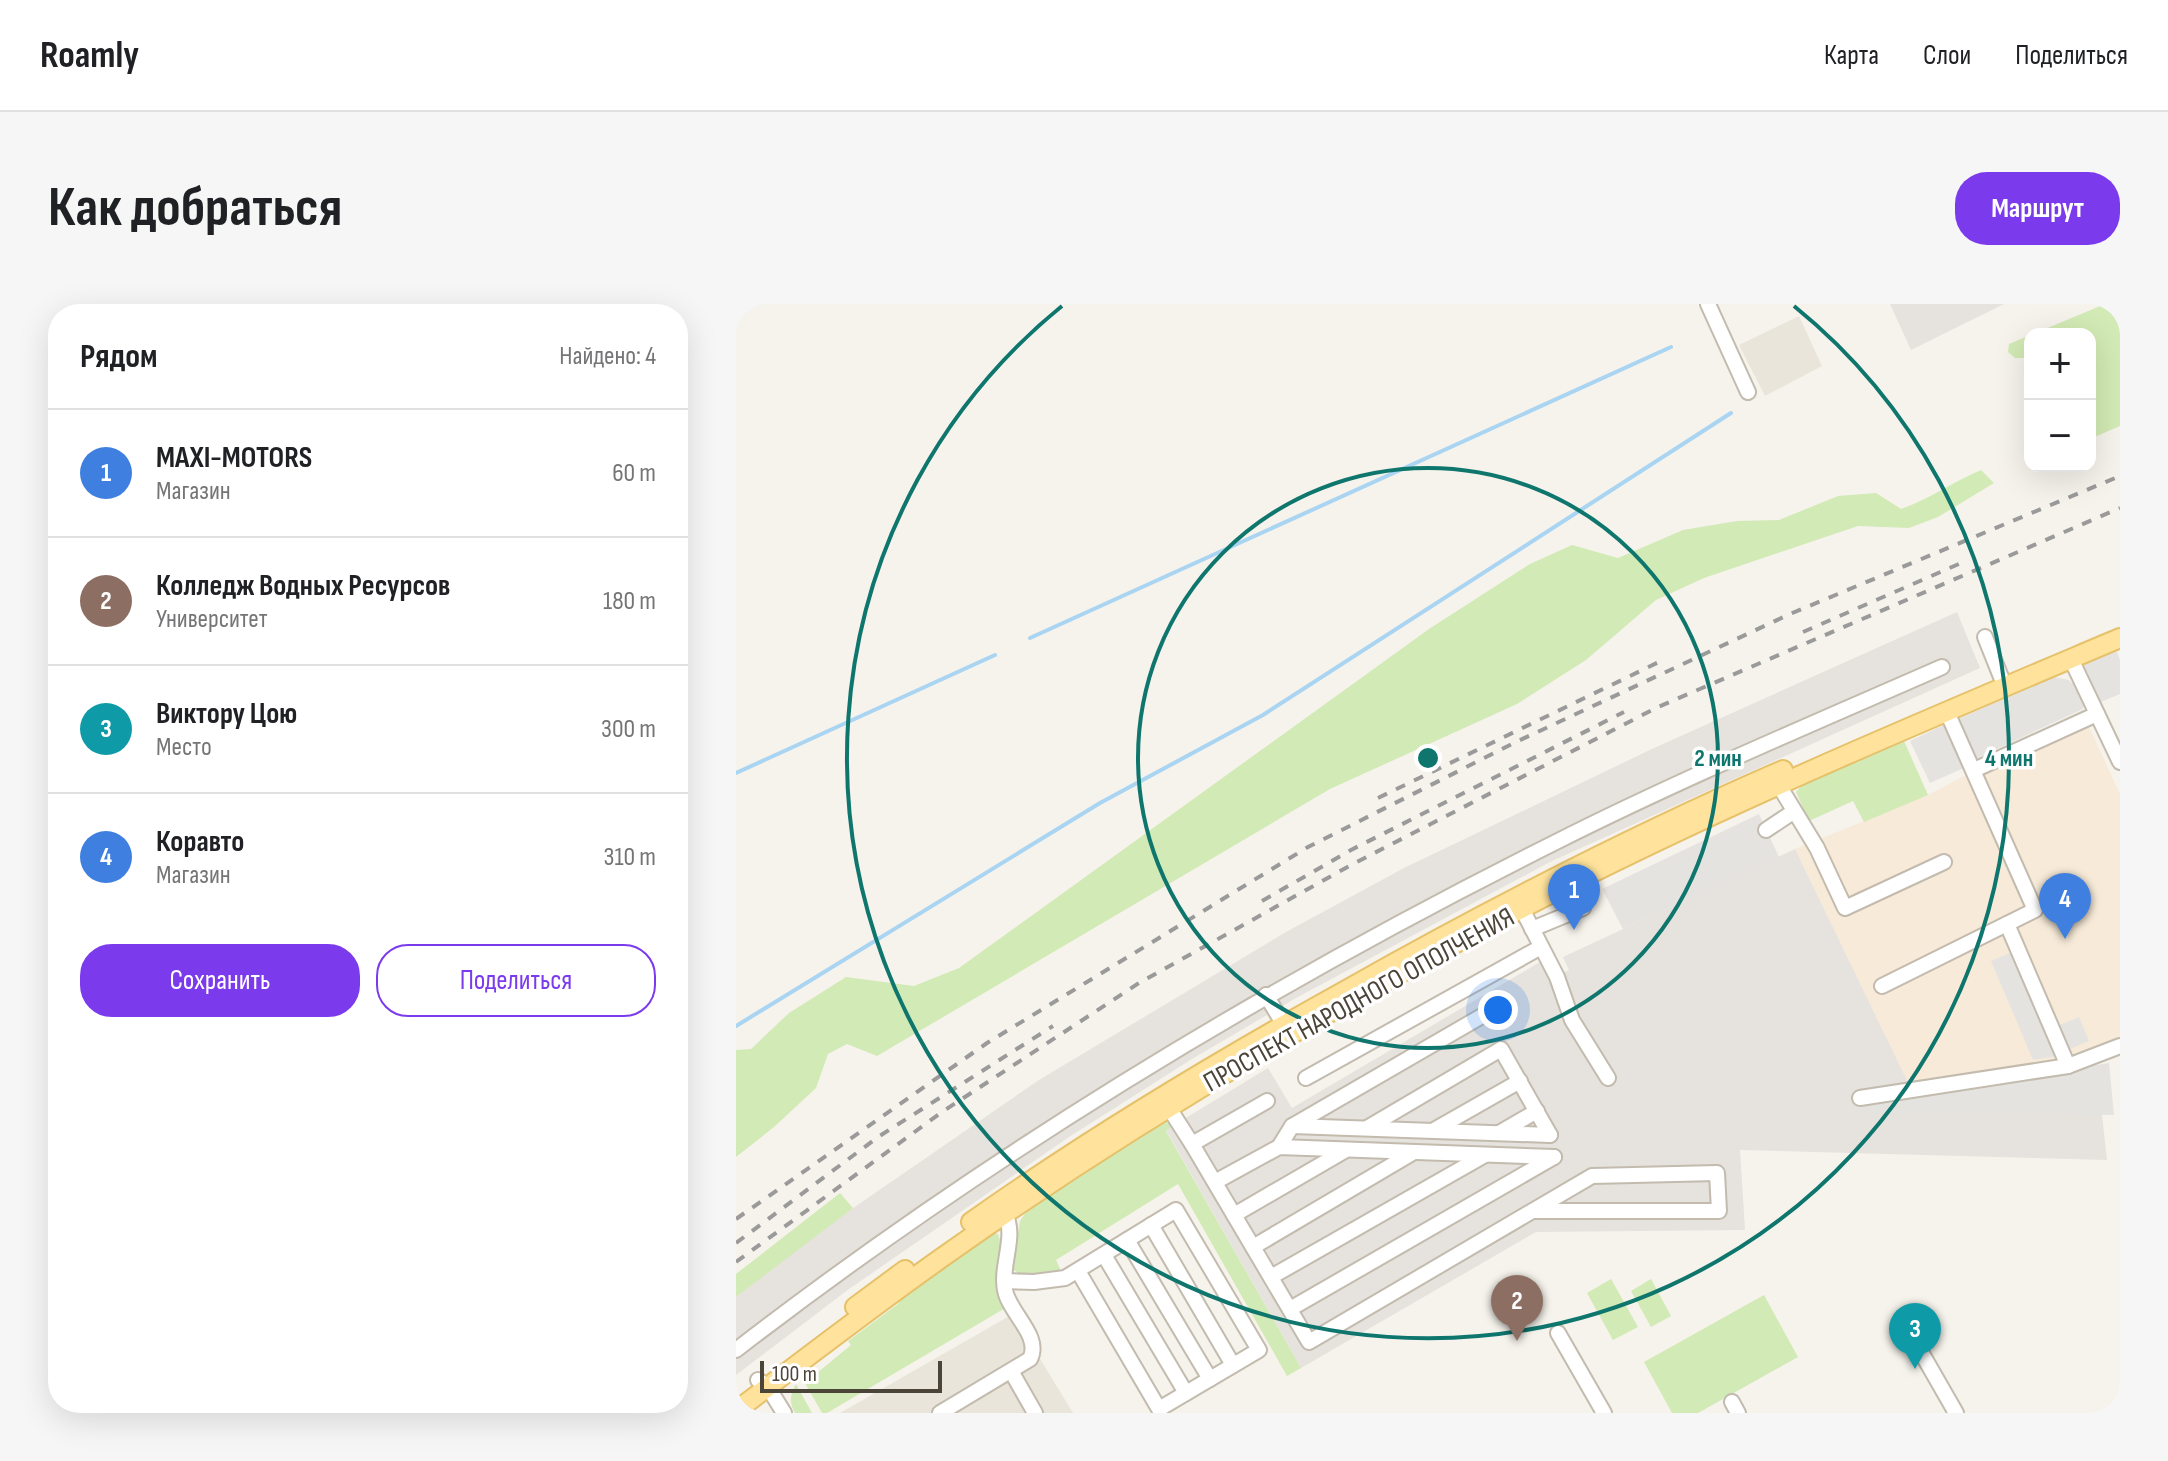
<!DOCTYPE html>
<html lang="ru">
<meta charset="utf-8">
<style>
body{margin:0;font-family:"Sofia Sans Condensed",sans-serif;background:#f6f6f6;color:#202124}
.controls{position:absolute;right:24px;top:24px;display:grid;overflow:hidden;border-radius:16px;box-shadow:0 8px 32px #0002}
.controls button{width:72px;height:72px;display:grid;place-items:center;padding:0;border:0;border-bottom:2px solid #e0e0e0;background:#fff;color:#202124;font:40px sans-serif}
.scale{position:absolute;left:24px;bottom:20px;width:182px;box-sizing:border-box;padding-left:8px;border:4px solid #4b4439;border-top:0;font-size:22px;line-height:28px;white-space:nowrap;color:#4b4439;-webkit-text-stroke:6px #fff;paint-order:stroke}
.you{position:absolute;left:762px;top:706px;width:28px;height:28px;margin:-20px;border:6px solid #fff;border-radius:50%;background:#1a73e8;box-shadow:0 0 0 12px #1a73e833}
.badge{display:grid;place-items:center;width:52px;height:52px;border-radius:50%;background:#7c3aed;color:#fff;font-size:26px;font-weight:700}
.pin{position:absolute;translate:-50% -66px;filter:drop-shadow(0 2px 4px #0008)}
.pin::after{content:'';position:absolute;top:42px;width:28px;height:24px;background:inherit;clip-path:polygon(0 0,100% 0,50% 100%)}
.list{margin:0;padding:0;list-style:none}
h2{display:flex;justify-content:space-between;align-items:center;height:104px;margin:0;padding:0 32px;font-size:34px}
h2 small{font-size:26px;font-weight:400;color:#757577}
.list li{display:grid;grid-template-columns:52px 1fr auto;gap:24px;align-items:center;box-sizing:border-box;height:128px;padding:0 32px;border-top:2px solid #e0e0e0}
.list b{display:block;font-size:30px;white-space:nowrap}
.list p{margin:0;font-size:26px;white-space:nowrap;color:#757577}
.list em{font-size:26px;font-style:normal;color:#757577}
.actions{display:flex;gap:16px;padding:24px 32px}
.actions a{flex:1;padding:18px 0;border:2px solid #7c3aed;border-radius:32px;text-align:center;font-size:28px;color:#7c3aed}
.actions .main{background:#7c3aed;color:#fff}
.map{position:relative;flex:none;width:1384px;height:1109px;overflow:hidden;border-radius:32px}
header{display:flex;align-items:center;gap:48px;box-sizing:border-box;height:112px;padding:0 40px;background:#fff;border-bottom:2px solid #e0e0e0}
header strong{font-size:38px}
nav{display:flex;gap:44px;margin-inline-start:auto;font-size:28px}
.intro{display:flex;align-items:center;justify-content:space-between;box-sizing:border-box;height:192px;padding:0 48px}
h1{margin:0;font-size:56px}
.button{padding:20px 36px;border-radius:32px;background:#7c3aed;color:#fff;font-size:28px;font-weight:700}
main{display:flex;gap:48px;padding:0 48px}
aside{flex:1;background:#fff;border-radius:32px;box-shadow:0 8px 32px #0002}
.map>svg:first-child{display:block}
.residential{fill:#eae5da}
.commercial{fill:#f7ead8}
.industrial{fill:#e6e2dd}
.green{fill:#d2eab5}
.parking{fill:#e5e3e0}
.lines{fill:none;stroke-linecap:round;stroke-linejoin:round}
.stream{stroke:#a9d4f2;stroke-width:4}
.minor-casing{stroke:#c2bbae;stroke-width:18}
.major-casing{stroke:#e6c16a;stroke-width:22}
.minor{stroke:#fff;stroke-width:14}
.major{stroke:#ffe39c;stroke-width:18}
.rail{stroke:#9a9a9a;stroke-width:4;stroke-dasharray:10 10;stroke-linecap:butt}
.ring{fill:none;stroke:#0f766e;stroke-width:4}
.labels{text-anchor:middle;dominant-baseline:central;stroke-width:7;stroke-linejoin:round;paint-order:stroke}
.street-label{font-size:28px;fill:#4b4439;stroke:#fff}
.centre{fill:#0f766e;stroke:#fff;stroke-width:4}
.ring-label{font-size:24px;text-anchor:middle;font-weight:bold;fill:#0f766e;stroke:#fff;stroke-width:7;stroke-linejoin:round;paint-order:stroke}
</style>
<header>
<strong>Roamly</strong>
<nav><a>Карта</a><a>Слои</a><a>Поделиться</a></nav>
</header>
<div class="intro"><h1>Как добраться</h1><a class="button">Маршрут</a></div>
<main>
<aside>
<h2>Рядом<small>Найдено: 4</small></h2>
<ul class="list">
<li><span class="badge" style="background:#3f7fe0">1</span><div><b>MAXI-MOTORS</b><p>Магазин</p></div><em>60 m</em></li>
<li><span class="badge" style="background:#8d6e63">2</span><div><b>Колледж Водных Ресурсов</b><p>Университет</p></div><em>180 m</em></li>
<li><span class="badge" style="background:#0f9aa8">3</span><div><b>Виктору Цою</b><p>Место</p></div><em>300 m</em></li>
<li><span class="badge" style="background:#3f7fe0">4</span><div><b>Коравто</b><p>Магазин</p></div><em>310 m</em></li>
</ul>
<div class="actions"><a class="main">Сохранить</a><a>Поделиться</a></div>
</aside>
<div class="map">
<svg width="1384" height="1109" viewBox="0 0 1384 1109">
<rect width="100%" height="100%" fill="#f6f3ec"/>
<g class="residential">
<path d="M1063,12l23,50 -57,30 -26,-51z"/>
<path d="M277,1010l60,99h-233l159,-91z"/>
</g>
<path class="commercial" d="M1347,410l37,80v256l-207,44 -118,-245 133,-54z"/>
<g class="industrial">
<path d="M1154,0h114l-93,46z"/>
<path d="M1221,308l23,56 -430,194 -254,136 -104,61 -123,78 -220,152 -113,86v-78l81,-64 222,-153 247,-148 118,-64 250,-120z"/>
<path d="M1059,545l118,244 183,-32 11,99 -367,-10 5,80 -209,2 -235,136 -135,-238 102,-62 24,40 248,-146 10,18 19,-10 -6,-13z"/>
</g>
<g class="green">
<path d="M1369,0h15v122l-30,13v-105h-60v24h-15l-7,-6 1,-8z"/>
<path d="M1245,166l13,13 -56,34 -29,11 -51,-2 -154,52 -48,22 -70,60 -69,44 -187,85 -453,267 -30,-12 -19,10 -12,34 -42,39 -38,30v-107l15,-1 38,-36 57,-36 68,9 45,-18 470,-339 101,-65 42,-19 46,13 65,-28 54,-9 42,-1 59,-24 38,-3 25,16c28,-10 52,-27 80,-39z"/>
<path d="M1168,437l24,54 -64,27 -11,-21 -44,20 -13,-29 6,-7z"/>
<path d="M425,816l12,5 -7,6 135,237 -14,8 -109,-192 -122,76 5,11c-15,3 -38,10 -49,-3l8,-47 10,-15z"/>
<path d="M104,889l13,15 -117,89v-23z"/>
<path d="M254,929l8,1 3,9 -2,37 8,27 -180,106h-5l-17,-30 46,-38 -3,-4 50,-37 8,-12z"/>
<path d="M875,975l27,48 -25,13 -26,-47z"/>
<path d="M915,975l20,37 -20,11 -20,-36z"/>
<path d="M1028,991l34,62 -100,56h-26l-28,-51z"/>
<path d="M60,1080l16,29h-17c-6,-10 -5,-19 1,-29z"/>
</g>
<g class="parking">
<path d="M1380,346l4,10v34l-19,8 -18,-39z"/>
<path d="M1318,373l15,3 11,11 5,8 -2,10 -106,49 -19,-39z"/>
<path d="M1210,420l20,43 -36,16 -20,-42z"/>
<path d="M1023,510l20,43 -156,72 -21,-40z"/>
<path d="M1276,648l46,104 -25,4 -42,-99z"/>
<path d="M1343,713l10,24 -19,8 -10,-24z"/>
<path d="M1373,759l5,52 -249,-2 -1,-11z"/>
</g>
<g class="lines">
<g class="stream">
<path d="M294,334l641,-291"/>
<path d="M0,469l259,-118"/>
<path d="M0,722l364,-223 163,-88 468,-302"/>
</g>
<defs>
<g id="minor">
<path d="M972,0l40,88"/>
<path d="M1249,333l16,40"/>
<path d="M1335,355l49,103"/>
<path d="M1238,466l123,-56"/>
<path d="M1039,475l42,69 28,60 99,-46"/>
<path d="M1030,526l27,-18"/>
<path d="M786,605l35,68 15,43 36,58"/>
<path d="M1271,620l61,142"/>
<path d="M796,625l51,-21"/>
<path d="M1146,682l153,-76 -88,-198"/>
<path d="M530,691l18,30"/>
<path d="M570,774l235,-131"/>
<path d="M1124,794l208,-32 52,-20"/>
<path d="M433,804l23,36 75,-43"/>
<path d="M556,822l258,9"/>
<path d="M631,824l134,-79 49,86"/>
<path d="M698,826l86,-49"/>
<path d="M763,829l38,-22"/>
<path d="M456,840l117,198 283,-166 125,-3 2,38h-187"/>
<path d="M543,843l13,-21 202,-117"/>
<path d="M479,878l64,-35 275,10"/>
<path d="M498,911l112,-65"/>
<path d="M415,921l82,140"/>
<path d="M391,936l83,139"/>
<path d="M517,943l161,-95"/>
<path d="M368,951l82,138"/>
<path d="M535,973l214,-122"/>
<path d="M269,977l29,1 31,-4 111,-68 83,140 -100,59 -81,-138"/>
<path d="M554,1005l264,-152"/>
<path d="M822,1029l46,80"/>
<path d="M1177,1034l43,75"/>
<path d="M0,1046c255,-197 530,-363 818,-507 127,-64 258,-119 388,-176"/>
<path d="M275,1067l24,42"/>
<path d="M22,1076l10,7 16,26"/>
<path d="M996,1098l6,11"/>
<path d="M204,1109l90,-54c12,-23 -21,-46 -25,-69 -5,-24 12,-54 0,-76"/>
</g>
<g id="major">
<path d="M235,918c120,-85 247,-161 375,-232 142,-80 287,-155 437,-220"/>
<path d="M119,1003l50,-37"/>
<path d="M0,1107c70,-53 140,-107 211,-157 194,-137 400,-257 611,-364 183,-93 373,-172 562,-252"/>
</g>
</defs>
<use href="#minor" class="minor-casing"/>
<use href="#major" class="major-casing"/>
<use href="#minor" class="minor"/>
<use href="#major" class="major"/>
<g class="rail">
<path d="M1067,328l165,-72"/>
<path d="M642,494l285,-138"/>
<path d="M526,597l89,-51 273,-138"/>
<path d="M0,915l251,-176 321,-196 208,-105 274,-128 330,-138"/>
<path d="M0,939l142,-106 175,-111"/>
<path d="M0,958l206,-150 197,-129 212,-118 307,-158 462,-199"/>
</g>
</g>
<g class="ring">
<circle cx="692" cy="454" r="290"/>
<path d="M1058 2A581 581 0 1 1 326 2"/>
</g>
<g class="labels">
<g class="street-label">
<text transform="translate(623 696) rotate(-29)">ПРОСПЕКТ НАРОДНОГО ОПОЛЧЕНИЯ</text>
</g>
</g>
<circle cx="692" cy="454" r="12" class="centre"/>
<g class="ring-label">
<text x="982" y="462">2 мин</text>
<text x="1273" y="462">4 мин</text>
</g>
</svg>
<div class="controls">
<button>+</button>
<button>−</button>
</div>
<div class="scale">100 m</div>
<div class="you"></div>
<div class="pin badge" style="left:838px;top:626px;background:#3f7fe0">1</div>
<div class="pin badge" style="left:781px;top:1037px;background:#8d6e63">2</div>
<div class="pin badge" style="left:1179px;top:1065px;background:#0f9aa8">3</div>
<div class="pin badge" style="left:1329px;top:635px;background:#3f7fe0">4</div>
</div>
</main>
